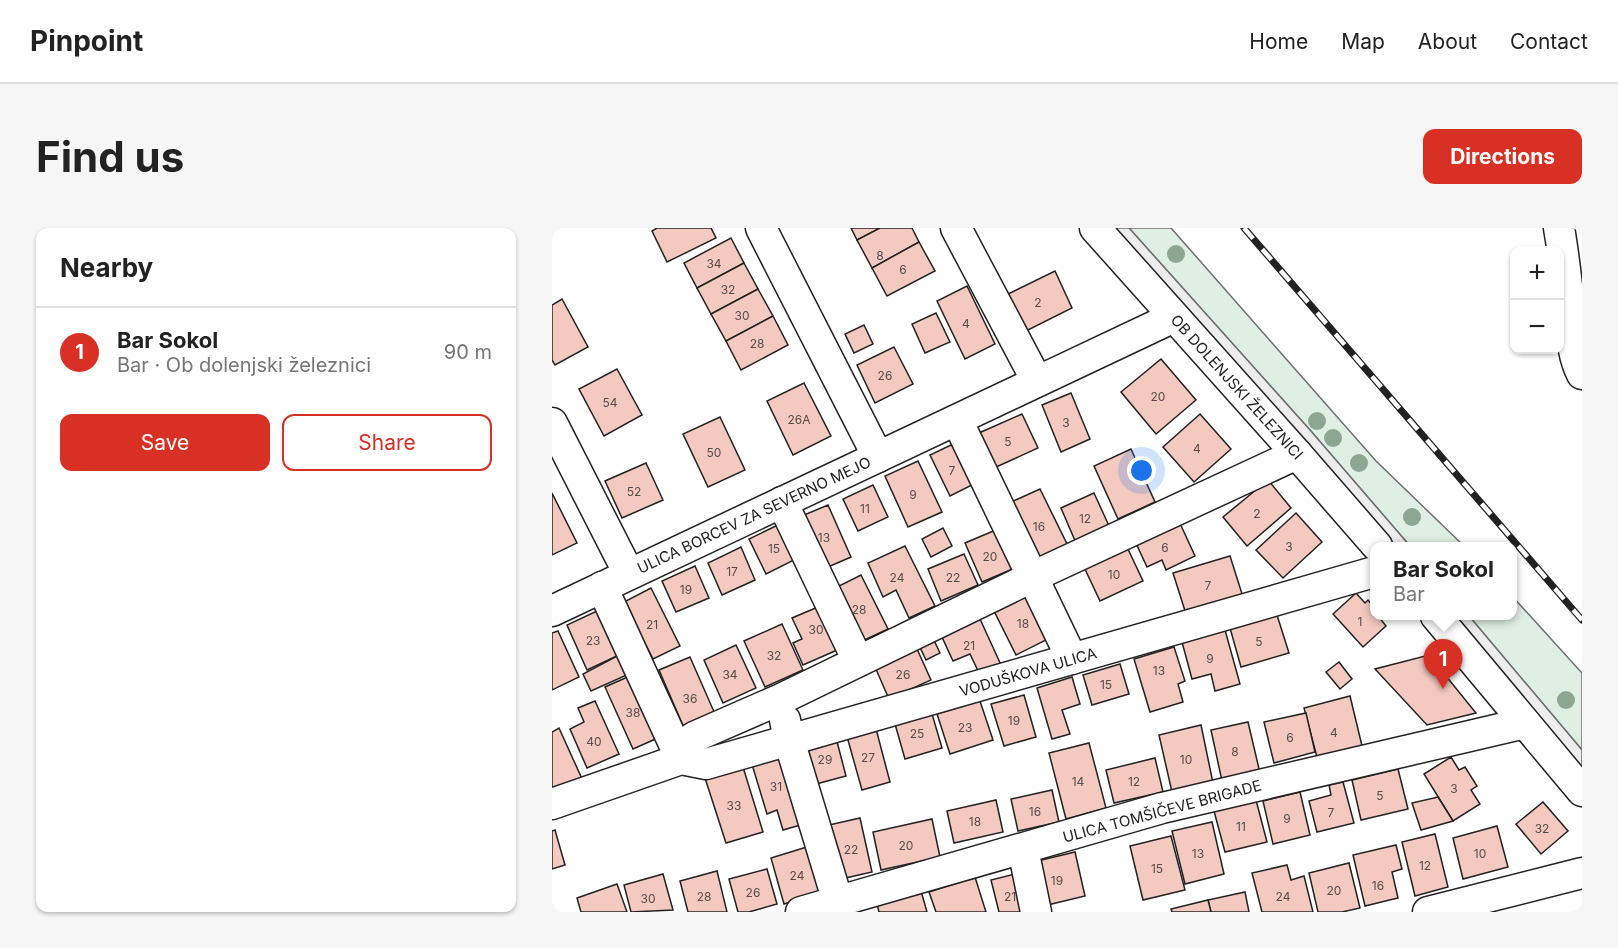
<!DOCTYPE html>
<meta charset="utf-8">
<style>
body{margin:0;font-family:Inter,sans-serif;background:#f6f6f6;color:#222}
.controls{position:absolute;right:18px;top:18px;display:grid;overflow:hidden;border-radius:12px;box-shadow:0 2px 4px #0004}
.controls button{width:54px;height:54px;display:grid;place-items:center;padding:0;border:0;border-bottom:2px solid #e0e0e0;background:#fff;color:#222;font:30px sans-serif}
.you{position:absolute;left:590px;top:243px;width:21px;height:21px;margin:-15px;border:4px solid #fff;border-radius:50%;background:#1a73e8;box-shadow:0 0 0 9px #1a73e833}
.badge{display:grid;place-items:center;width:39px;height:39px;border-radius:50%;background:#d93025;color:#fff;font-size:20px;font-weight:700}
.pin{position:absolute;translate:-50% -50px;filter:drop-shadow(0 2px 3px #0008)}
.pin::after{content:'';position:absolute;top:32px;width:21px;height:18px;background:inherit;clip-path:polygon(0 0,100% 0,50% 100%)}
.popup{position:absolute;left:818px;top:314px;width:147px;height:78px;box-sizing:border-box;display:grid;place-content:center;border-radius:12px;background:#fff;filter:drop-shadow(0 2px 4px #0005);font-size:20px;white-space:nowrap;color:#767676}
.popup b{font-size:22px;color:#222}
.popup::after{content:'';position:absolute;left:50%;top:100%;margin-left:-12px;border:12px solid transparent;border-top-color:#fff}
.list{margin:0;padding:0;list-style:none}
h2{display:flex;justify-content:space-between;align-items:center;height:78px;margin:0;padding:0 24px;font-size:26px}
h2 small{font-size:20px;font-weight:400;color:#767676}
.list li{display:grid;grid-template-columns:39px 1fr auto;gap:18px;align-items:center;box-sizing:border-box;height:90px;padding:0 24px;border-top:2px solid #e0e0e0}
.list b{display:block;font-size:22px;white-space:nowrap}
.list p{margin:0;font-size:20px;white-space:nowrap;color:#767676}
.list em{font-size:20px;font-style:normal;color:#767676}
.actions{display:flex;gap:12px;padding:18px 24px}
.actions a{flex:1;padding:14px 0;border:2px solid #d93025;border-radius:12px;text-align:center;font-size:21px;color:#d93025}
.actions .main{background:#d93025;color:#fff}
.map{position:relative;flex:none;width:1030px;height:684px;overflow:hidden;border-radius:12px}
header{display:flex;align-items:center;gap:36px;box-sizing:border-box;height:84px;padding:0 30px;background:#fff;border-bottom:2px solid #e0e0e0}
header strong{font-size:28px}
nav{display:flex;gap:33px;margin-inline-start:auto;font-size:21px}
.intro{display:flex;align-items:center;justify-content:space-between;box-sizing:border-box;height:144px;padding:0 36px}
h1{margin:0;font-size:42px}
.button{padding:15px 27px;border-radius:12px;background:#d93025;color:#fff;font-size:21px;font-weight:700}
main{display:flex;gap:36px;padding:0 36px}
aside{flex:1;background:#fff;border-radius:12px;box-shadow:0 2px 4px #0004}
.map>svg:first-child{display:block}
.green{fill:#e0efe3;stroke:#6f6f6f;stroke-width:1.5}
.parking{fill:#ededed;stroke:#6f6f6f;stroke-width:1.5}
.building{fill:#f3c9c0;stroke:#222;stroke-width:1.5}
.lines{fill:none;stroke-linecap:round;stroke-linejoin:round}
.minor-casing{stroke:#222;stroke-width:33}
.minor{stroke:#fff;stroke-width:30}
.rail-casing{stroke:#222;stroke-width:7}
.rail{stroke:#fff;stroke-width:4.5;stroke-dasharray:14;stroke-linecap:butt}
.tree{fill:#8da692}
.labels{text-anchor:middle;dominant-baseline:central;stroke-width:4.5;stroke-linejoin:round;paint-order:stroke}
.number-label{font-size:12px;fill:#564c4a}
.street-label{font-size:15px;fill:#222;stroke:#fff}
</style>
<header>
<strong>Pinpoint</strong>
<nav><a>Home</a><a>Map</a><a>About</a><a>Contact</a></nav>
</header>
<div class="intro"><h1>Find us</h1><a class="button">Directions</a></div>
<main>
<aside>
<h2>Nearby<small></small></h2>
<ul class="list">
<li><span class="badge">1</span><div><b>Bar Sokol</b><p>Bar · Ob dolenjski železnici</p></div><em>90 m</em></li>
</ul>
<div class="actions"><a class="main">Save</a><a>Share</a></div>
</aside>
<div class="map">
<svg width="1030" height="684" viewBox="0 0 1030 684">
<rect width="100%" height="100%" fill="#fff"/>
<g class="green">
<path d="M577,0h42l205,233 88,85h-54l-100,-116z"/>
<path d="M960,368l70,77v77l-113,-134h43z"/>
</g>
<g class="parking">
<path d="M562,0h15l181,202 100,116h-15z"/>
<path d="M902,388h15l81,96 32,38v18z"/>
</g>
<g class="building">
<path d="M105,0h54l5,10 -49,24 -15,-31z"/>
<path d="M299,0h29l-23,12z"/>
<path d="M328,0h32l7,14 -47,26 -15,-28z"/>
<path d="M179,10l13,25 -47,25 -13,-25z"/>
<path d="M367,14l16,29 -48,25 -15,-28z"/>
<path d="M192,35l14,26 -47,25 -14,-26z"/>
<path d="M503,43l17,37 -50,25 -18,-37z"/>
<path d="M415,58l28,58 -30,15 -28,-58z"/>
<path d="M206,61l15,27 -47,25 -15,-27z"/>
<path d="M10,71l26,48 -33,18 -3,-5v-55z"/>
<path d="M384,85l14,29 -25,11 -13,-29z"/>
<path d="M221,88l15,29 -47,25 -15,-29z"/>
<path d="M312,97l9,19 -19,9 -9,-19z"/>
<path d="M342,119l19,37 -38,19 -18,-38z"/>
<path d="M609,131l35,41 -40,34 -35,-42z"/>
<path d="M65,141l25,46 -38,21 -25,-47z"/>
<path d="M252,155l27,53 -38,19 -26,-54z"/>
<path d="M519,165l19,46 -29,13 -19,-47z"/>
<path d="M470,186l16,34 -44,20 -15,-35z"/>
<path d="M648,186l31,35 -37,33 -31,-35z"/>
<path d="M168,189l25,53 -37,17 -25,-53z"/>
<path d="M401,216l21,40 -24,12 -20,-41z"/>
<path d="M579,221l24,53 -37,17 -24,-53z"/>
<path d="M366,233l24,51 -34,15 -23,-51z"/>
<path d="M94,235l17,37 -41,18 -17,-37z"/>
<path d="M716,252l23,28 -44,38 -24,-29z"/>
<path d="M321,257l15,32 -30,14 -15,-32z"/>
<path d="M488,261l29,59 -32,16 -28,-61z"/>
<path d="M0,265l25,50 -25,12z"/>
<path d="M542,265l16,35 -34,15 -15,-35z"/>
<path d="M276,277l23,52 -30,13 -24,-52z"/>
<path d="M744,285l26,29 -39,36 -27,-28z"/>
<path d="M626,291l17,37 -29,14 -4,-10 -15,7 -13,-28z"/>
<path d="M230,295l18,34 -34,17 -17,-35z"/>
<path d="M391,300l9,18 -21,11 -9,-18z"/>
<path d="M446,301l17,39 -33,14 -17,-39z"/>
<path d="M353,318l30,60 -26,12 -13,-28 -13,7 -15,-34z"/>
<path d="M189,319l14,33 -33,15 -14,-32z"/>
<path d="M575,319l16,34 -43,20 -16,-34z"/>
<path d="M412,326l14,31 -37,16 -13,-32z"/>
<path d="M678,328l13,41 -57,17 -13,-41z"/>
<path d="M143,338l14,32 -33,14 -14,-31z"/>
<path d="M309,347l27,54 -30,14 -27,-53z"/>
<path d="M99,360l29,58 -27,13 -29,-57z"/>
<path d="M478,363l22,46 -36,18 -23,-46z"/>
<path d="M804,365l9,10 3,-3 6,7v9h4l8,10 -23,21 -30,-33z"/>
<path d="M273,376l19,43 -41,18 -10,-22 9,-4 -10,-21z"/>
<path d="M47,382l20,45 -32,15 -20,-45z"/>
<path d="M725,387l12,38 -48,14 -11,-39z"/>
<path d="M428,391l21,46 -21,10 -10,-21 -17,7 -11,-24z"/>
<path d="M230,396l21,46 -38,17 -21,-46z"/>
<path d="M673,402l15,54 -25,7 -4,-17 -19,5 -10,-37z"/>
<path d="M6,403l21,46 -27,13v-57z"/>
<path d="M378,404l10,21 -14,7 -10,-21z"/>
<path d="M184,417l20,43 -33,15 -19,-43z"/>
<path d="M622,419l11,34 -7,3 5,18 -33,10 -16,-53z"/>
<path d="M365,421l14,31 -42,19 -14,-32z"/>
<path d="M67,427l10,19 -38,17 -8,-17z"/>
<path d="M877,427l47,58 -49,12 -52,-56z"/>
<path d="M138,429l25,57 -31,14 -25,-58z"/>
<path d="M787,434l13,17 -12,10 -14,-17z"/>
<path d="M568,436l9,30 -37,11 -9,-30z"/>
<path d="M80,447l28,62 -27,12 -28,-62z"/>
<path d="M520,449l8,27 -18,6 8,24 -18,5 -15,-51z"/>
<path d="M472,467l12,42 -32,9 -13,-42z"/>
<path d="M798,468l13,54 -45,11 -14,-53z"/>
<path d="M43,473l24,53 -32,14 -17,-39 14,-7 -6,-14z"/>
<path d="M428,473l13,39 -43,14 -13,-40z"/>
<path d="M378,479l12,41 -37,11 -12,-42z"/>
<path d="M754,485l9,39 -41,11 -10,-41z"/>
<path d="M696,494l12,51 -38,8 -11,-51z"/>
<path d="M323,497l15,57 -28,8 -16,-57z"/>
<path d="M649,497l12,58 -41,9 -13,-57z"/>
<path d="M7,500l24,53 -31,14v-63z"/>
<path d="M283,506l11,42 -30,8 -11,-42z"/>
<path d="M537,515l17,65 -40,11 -17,-66z"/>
<path d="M231,524l21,72 -21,6 -6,-20 -10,4 -16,-53z"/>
<path d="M899,529l8,13 6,-3 12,19 -6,4 9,14 -27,17 -29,-47z"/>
<path d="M603,530l8,34 -49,11 -8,-33z"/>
<path d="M191,539l20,65 -37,11 -21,-65z"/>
<path d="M846,541l10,40 -47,11 -9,-40z"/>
<path d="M791,554l11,41 -37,9 -8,-31 22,-6 -2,-10z"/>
<path d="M500,562l7,32 -41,9 -7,-32z"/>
<path d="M748,564l10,43 -37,9 -10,-43z"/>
<path d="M886,569l15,24 -32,9 -9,-27z"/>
<path d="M444,572l7,32 -49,11 -7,-32z"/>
<path d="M704,572l11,42 -42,10 -11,-41z"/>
<path d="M991,574l25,29 -27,23 -25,-30z"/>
<path d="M308,590l12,54 -31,7 -12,-54z"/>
<path d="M380,591l8,38 -59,13 -8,-38z"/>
<path d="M660,594l12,52 -39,10 -13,-53z"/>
<path d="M945,598l11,41 -45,12 -10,-41z"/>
<path d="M3,602l10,35 -13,4v-38z"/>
<path d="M883,606l13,53 -33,9 -13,-54z"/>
<path d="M619,608l14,54 -42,10 -13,-54z"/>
<path d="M844,617l6,24 -10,3 6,26 -33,8 -12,-51z"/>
<path d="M258,618l14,46 -40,12 -13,-46z"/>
<path d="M523,624l10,44 -46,11 -10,-44z"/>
<path d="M797,635l11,45 -18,4h-24l-9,-39z"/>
<path d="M735,637l4,15 13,-4 9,36h-51l-10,-39z"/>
<path d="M215,641l10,35 -28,8h-11l-9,-33z"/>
<path d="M165,643l10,41h-39l-8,-31z"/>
<path d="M467,645l10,39h-30l-8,-32z"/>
<path d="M111,646l10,36 -42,2 -7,-27z"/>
<path d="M423,649l11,35h-50l-7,-20z"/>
<path d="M65,656l10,28h-46l-4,-14z"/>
<path d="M369,663l6,21h-48l-2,-8z"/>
<path d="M693,664l4,20h-38l-3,-12z"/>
<path d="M656,672l3,12h-39l-1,-3z"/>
</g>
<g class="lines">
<defs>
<g id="minor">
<path d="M209,0l117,229"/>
<path d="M404,0l81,153"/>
<path d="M543,0l202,226 80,92"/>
<path d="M1007,0c5,28 8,57 11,85 2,21 2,42 12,61"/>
<path d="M405,192l115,239"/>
<path d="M0,195l77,151"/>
<path d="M230,274l76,159"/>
<path d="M50,359l79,172"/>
<path d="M0,383l622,-294"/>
<path d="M884,388l146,175"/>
<path d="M233,492l4,20 49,162"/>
<path d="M129,531l13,-22 87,-38 251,-122 265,-123"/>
<path d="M0,576l129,-45 25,5 668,-192"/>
<path d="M471,621l13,63"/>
<path d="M249,684l361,-104 363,-85"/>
<path d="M876,684l154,-39"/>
</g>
</defs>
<use href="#minor" class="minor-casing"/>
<use href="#minor" class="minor"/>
<defs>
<path id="rail" d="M692,0l338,392"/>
</defs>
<use href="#rail" class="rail-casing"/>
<use href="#rail" class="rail"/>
</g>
<g class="tree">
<circle cx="624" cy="26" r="9"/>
<circle cx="765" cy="193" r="9"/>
<circle cx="781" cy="210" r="9"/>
<circle cx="807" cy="235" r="9"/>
<circle cx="860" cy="289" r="9"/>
<circle cx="1014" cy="472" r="9"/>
</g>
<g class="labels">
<g class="number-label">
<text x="328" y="27">8</text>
<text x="162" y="35">34</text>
<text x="351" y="41">6</text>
<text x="176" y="61">32</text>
<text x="486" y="74">2</text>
<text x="190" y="87">30</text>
<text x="414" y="95">4</text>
<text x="205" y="115">28</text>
<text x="333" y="147">26</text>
<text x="606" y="168">20</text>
<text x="58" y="174">54</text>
<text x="247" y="191">26A</text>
<text x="514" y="194">3</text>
<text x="456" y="213">5</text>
<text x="645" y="220">4</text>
<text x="162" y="224">50</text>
<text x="400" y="242">7</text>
<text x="82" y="263">52</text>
<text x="361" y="266">9</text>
<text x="313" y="280">11</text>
<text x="705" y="285">2</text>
<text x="533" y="290">12</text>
<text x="487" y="298">16</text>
<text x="272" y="309">13</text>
<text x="737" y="318">3</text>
<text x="613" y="319">6</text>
<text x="222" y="320">15</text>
<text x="438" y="328">20</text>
<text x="180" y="343">17</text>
<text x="562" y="346">10</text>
<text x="345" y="349">24</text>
<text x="401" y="349">22</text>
<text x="656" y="357">7</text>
<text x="134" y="361">19</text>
<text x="307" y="381">28</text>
<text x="808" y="393">1</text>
<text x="471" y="395">18</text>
<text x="100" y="396">21</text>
<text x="264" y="401">30</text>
<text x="41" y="412">23</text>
<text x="707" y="413">5</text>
<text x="417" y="417">21</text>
<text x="222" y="427">32</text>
<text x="658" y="430">9</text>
<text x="607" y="442">13</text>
<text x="178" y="446">34</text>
<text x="351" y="446">26</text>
<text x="554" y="456">15</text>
<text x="138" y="470">36</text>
<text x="81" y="484">38</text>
<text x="462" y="492">19</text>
<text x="413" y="499">23</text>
<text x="782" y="504">4</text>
<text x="365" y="505">25</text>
<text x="738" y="509">6</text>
<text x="42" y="513">40</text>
<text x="683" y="523">8</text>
<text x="316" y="529">27</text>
<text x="273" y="531">29</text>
<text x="634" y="531">10</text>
<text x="526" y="553">14</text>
<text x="582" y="553">12</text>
<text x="224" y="558">31</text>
<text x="902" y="560">3</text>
<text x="828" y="567">5</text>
<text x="182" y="577">33</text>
<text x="483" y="583">16</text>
<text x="779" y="584">7</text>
<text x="735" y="590">9</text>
<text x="423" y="593">18</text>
<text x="689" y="598">11</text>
<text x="990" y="600">32</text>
<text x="354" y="617">20</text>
<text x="299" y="621">22</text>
<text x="646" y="625">13</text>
<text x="928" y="625">10</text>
<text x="873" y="637">12</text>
<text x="605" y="640">15</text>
<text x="245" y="647">24</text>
<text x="505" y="652">19</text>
<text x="826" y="657">16</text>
<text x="782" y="662">20</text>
<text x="201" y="664">26</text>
<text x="152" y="668">28</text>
<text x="458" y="668">21</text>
<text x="731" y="668">24</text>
<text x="96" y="670">30</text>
</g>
<g class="street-label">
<text transform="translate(685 159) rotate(48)">OB DOLENJSKI ŽELEZNICI</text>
<text transform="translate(202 287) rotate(-25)">ULICA BORCEV ZA SEVERNO MEJO</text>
<text transform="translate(476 444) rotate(-16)">VODUŠKOVA ULICA</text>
<text transform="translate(610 583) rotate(-15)">ULICA TOMŠIČEVE BRIGADE</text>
</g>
</g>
</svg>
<div class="controls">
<button>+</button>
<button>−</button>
</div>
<div class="you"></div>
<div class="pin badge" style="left:891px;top:461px">1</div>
<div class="popup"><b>Bar Sokol</b>Bar</div>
</div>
</main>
